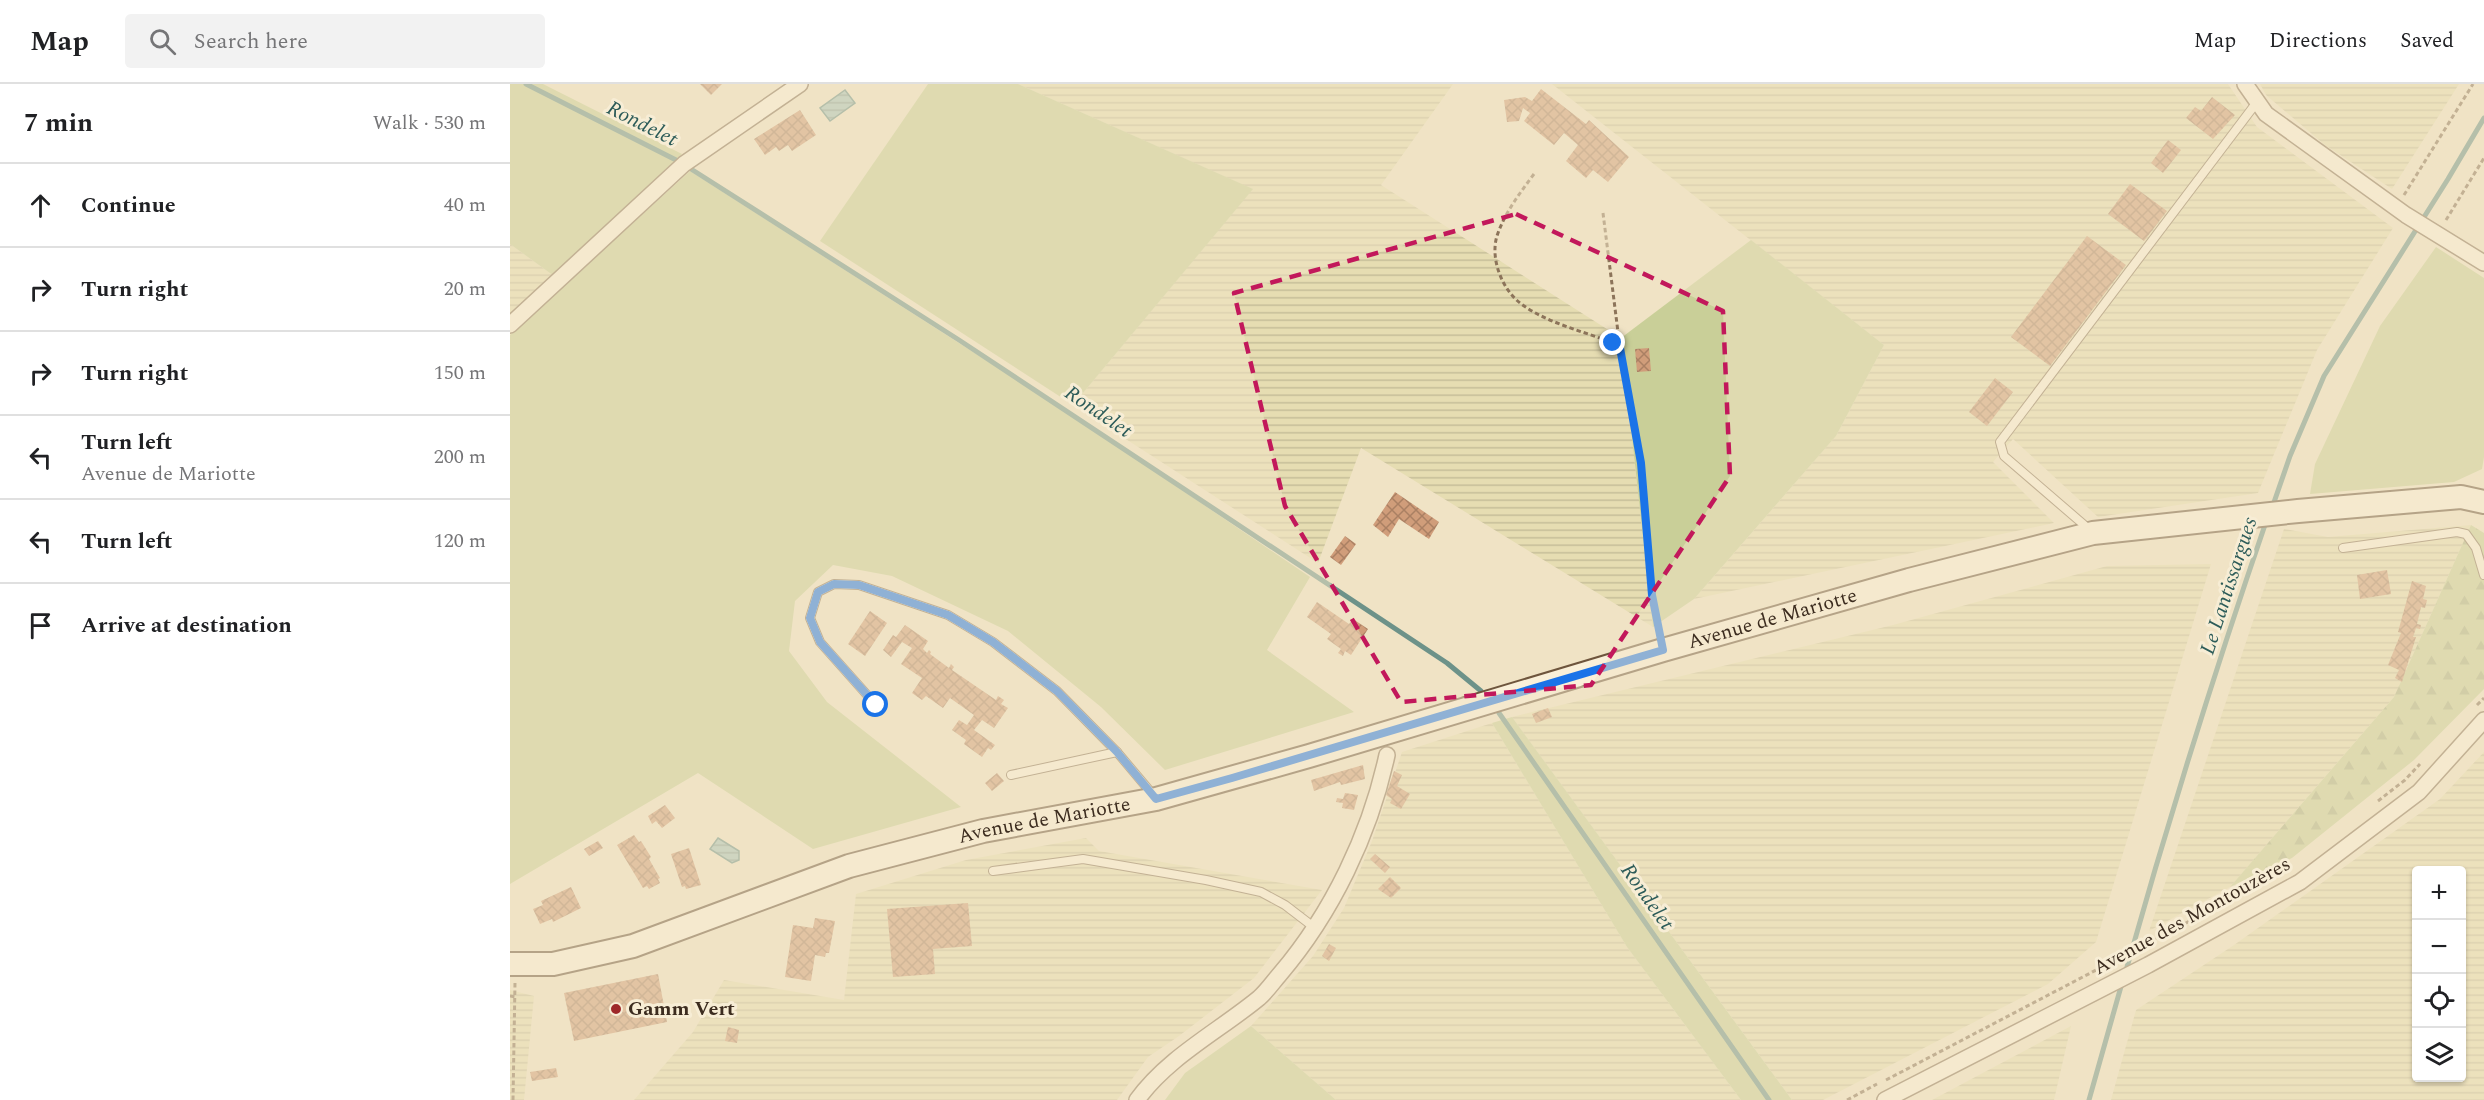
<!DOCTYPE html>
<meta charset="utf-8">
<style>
body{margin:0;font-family:Spectral,serif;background:#f2f2f2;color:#202124}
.controls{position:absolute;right:18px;bottom:18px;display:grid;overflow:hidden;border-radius:6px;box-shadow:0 2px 4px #0004}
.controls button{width:54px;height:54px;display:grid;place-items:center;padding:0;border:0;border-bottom:2px solid #e0e0e0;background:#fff;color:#202124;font:30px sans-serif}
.stop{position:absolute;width:18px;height:18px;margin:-14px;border:4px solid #1a73e8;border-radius:50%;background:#fff}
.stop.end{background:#1a73e8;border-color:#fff;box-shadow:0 2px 6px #0008}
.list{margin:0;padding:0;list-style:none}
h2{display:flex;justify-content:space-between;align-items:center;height:78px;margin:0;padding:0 24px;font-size:26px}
h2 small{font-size:20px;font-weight:400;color:#757577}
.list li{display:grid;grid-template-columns:39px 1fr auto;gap:18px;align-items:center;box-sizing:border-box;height:84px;padding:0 24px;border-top:2px solid #e0e0e0}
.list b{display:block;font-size:22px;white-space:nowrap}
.list p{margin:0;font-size:20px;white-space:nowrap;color:#757577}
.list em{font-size:20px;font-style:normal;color:#757577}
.icon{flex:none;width:33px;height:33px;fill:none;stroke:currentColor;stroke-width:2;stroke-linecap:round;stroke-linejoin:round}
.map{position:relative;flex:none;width:1974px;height:1016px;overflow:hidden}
header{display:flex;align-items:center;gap:36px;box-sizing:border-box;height:84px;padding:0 30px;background:#fff;border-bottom:2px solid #e0e0e0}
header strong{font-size:28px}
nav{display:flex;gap:33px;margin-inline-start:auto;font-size:21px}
.search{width:420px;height:54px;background:#f2f2f2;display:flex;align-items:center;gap:15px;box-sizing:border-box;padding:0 21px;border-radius:6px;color:#757577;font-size:22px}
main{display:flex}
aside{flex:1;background:#fff}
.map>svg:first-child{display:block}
.farmland{fill:url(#farmland-rules);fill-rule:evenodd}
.green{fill:#c9cf98}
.forest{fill:url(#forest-firs)}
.water{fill:url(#water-rules);stroke:#6d9289;stroke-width:1.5}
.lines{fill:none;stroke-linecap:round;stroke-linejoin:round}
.stream{stroke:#6d9289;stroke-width:5}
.building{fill:url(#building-cross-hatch)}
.lane-casing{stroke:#8c745a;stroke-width:10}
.street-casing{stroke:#8c745a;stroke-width:18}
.secondary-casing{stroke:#6e553d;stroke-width:26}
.path{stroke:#8c745a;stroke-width:3;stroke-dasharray:4.5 3;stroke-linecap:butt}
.lane{stroke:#faf0d9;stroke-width:8}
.street{stroke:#faf0d9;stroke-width:15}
.secondary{stroke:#faf0d9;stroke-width:22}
.route{stroke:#1a73e8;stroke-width:8}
.marked{fill:none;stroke:#c2185b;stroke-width:4.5;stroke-dasharray:12 8;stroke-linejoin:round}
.poi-dot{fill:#9e2829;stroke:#f7edd5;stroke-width:2}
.labels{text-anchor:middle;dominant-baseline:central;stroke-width:6;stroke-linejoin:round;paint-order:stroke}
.street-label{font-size:20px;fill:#3c2c1f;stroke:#f7edd5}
.poi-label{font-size:20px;font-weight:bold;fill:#3c2c1f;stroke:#f7edd5;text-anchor:start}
.water-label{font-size:21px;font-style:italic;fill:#2d5c59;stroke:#f7edd5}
</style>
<header>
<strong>Map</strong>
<div class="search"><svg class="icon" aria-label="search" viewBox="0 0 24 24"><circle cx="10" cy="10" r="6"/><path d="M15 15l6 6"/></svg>Search here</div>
<nav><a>Map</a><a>Directions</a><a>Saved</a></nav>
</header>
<main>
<aside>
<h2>7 min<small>Walk · 530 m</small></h2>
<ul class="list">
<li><svg class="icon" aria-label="ahead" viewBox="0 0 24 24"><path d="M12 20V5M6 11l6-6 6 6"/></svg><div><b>Continue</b></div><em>40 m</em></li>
<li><svg class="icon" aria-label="right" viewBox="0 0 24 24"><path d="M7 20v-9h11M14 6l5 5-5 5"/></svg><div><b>Turn right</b></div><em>20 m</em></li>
<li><svg class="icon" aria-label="right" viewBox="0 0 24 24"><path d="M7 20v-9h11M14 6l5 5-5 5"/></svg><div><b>Turn right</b></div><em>150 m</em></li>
<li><svg class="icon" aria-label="left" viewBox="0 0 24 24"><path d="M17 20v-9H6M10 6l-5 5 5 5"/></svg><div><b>Turn left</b><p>Avenue de Mariotte</p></div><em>200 m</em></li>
<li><svg class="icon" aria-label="left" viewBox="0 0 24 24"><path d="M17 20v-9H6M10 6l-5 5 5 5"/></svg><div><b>Turn left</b></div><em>120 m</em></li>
<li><svg class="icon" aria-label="arrive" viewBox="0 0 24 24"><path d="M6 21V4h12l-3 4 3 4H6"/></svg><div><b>Arrive at destination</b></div></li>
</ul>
</aside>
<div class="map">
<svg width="1974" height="1016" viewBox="0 0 1974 1016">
<defs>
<pattern id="farmland-rules" width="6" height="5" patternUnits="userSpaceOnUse" patternTransform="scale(1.5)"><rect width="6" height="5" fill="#e6ddb2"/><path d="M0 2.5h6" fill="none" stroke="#c6be99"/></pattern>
<pattern id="forest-firs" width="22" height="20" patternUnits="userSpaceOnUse" patternTransform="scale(1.5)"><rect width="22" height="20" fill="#c9cf98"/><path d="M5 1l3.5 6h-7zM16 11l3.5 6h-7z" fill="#aeb283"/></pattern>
<pattern id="water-rules" width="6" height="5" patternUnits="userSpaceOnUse" patternTransform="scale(1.5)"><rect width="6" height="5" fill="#a7c3bb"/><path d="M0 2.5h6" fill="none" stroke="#899f97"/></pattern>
<pattern id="building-cross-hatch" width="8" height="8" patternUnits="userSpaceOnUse" patternTransform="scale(1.5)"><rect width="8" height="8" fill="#d09d7a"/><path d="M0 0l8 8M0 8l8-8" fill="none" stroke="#aa8063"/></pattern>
</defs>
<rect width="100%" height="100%" fill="#f0e3c5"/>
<g class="farmland">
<path d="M508,0h435l-72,101 240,153 32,289 -292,-179 -43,115 -245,-158 179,-216z"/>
<path d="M1042,0h676l29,43 136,101 -76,122 -59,143 -160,24 -85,-78 -20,23 61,61 -360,76 142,-163 48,-91z"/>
<path d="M1750,0h199l-67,105 -67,-44 -59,-50z"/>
<path d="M0,160l44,32 -44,40z"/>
<path d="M1961,441l-77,172 -164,190 -81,44 135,-402 44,8z"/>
<path d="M1701,480l-115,378 -48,42 -225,116h-31l-280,-383 381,-92 214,-59z"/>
<path d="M982,639l135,224 114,153h-405l-85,-74 62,-70 31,-48 28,-67 30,-89z"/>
<path d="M1974,668v348h-373l25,-90 98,-65 206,-146zM1952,786v208h-46v-208z"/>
<path d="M576,754l13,13 223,39 -68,88 -75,58 -31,21 -31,43h-483l59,-68 31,-52 120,20 12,-106 110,-34z"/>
<path d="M0,906l24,6 -10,104h-14z"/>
<path d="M1561,942l-17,74h-122z"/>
</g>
<g class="green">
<path d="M0,0h33l139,70 -128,122 -44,-32z"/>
<path d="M418,0h90l235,105 -180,216 -253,-164z"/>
<path d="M180,87l377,241 243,165 -43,73 87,62 -189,58 -64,-63 -93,-76 -116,-55 -59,-11 -38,36 -6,50 38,51 134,105 -148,42 -115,-76 -188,111v-549z"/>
<path d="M1241,156l133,105 -48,91 -142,163 -41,28 -32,-289z"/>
<path d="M1926,163l48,31v179l-2,12 -28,13 -144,12 5,-30 65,-138z"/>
<path d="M1002,633l280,383h-51l-114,-153 -135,-224z"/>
<path d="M741,942l85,74h-171l20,-27z"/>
</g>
<path class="forest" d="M1961,441l13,8v156l-70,71 -122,98 -62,29 164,-190z"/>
<g class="water">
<path d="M335,6l10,13 -25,18 -10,-13z"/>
<path d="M208,754l21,13v9l-7,3 -22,-14z"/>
</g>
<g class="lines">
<g class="stream">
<path d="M16,0l152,77"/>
<path d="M181,85l268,171 488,323 34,28"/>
<path d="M1762,424l18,-52 34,-80 124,-197 36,-61"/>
<path d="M989,629l270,387"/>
<path d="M1615,890c43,-153 90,-304 142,-455"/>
<path d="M1579,1016l33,-117"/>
</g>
</g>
<g class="building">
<path d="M190,0h22l-11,11z"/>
<path d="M1031,5l45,35 3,-4 40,37 -21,25 -15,-12 -7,8 -20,-17 12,-16 -14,-12 -10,12 -30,-24 6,-8 -7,-5 -4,13 -12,1 -3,-22 21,-3 7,4z"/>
<path d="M1702,13l23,18 -22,24 -27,-21 9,-11 6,4z"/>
<path d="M290,26l16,25 -24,16 -4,-6 -9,6 -3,-4 -11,8 -11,-16z"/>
<path d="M1658,56l13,10 -18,23 -12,-10z"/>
<path d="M1620,100l37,27 -23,30 -36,-27z"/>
<path d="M1577,152l39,29 -76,101 -39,-29z"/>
<path d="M1139,264l2,23 -14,1 -2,-23z"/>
<path d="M1485,294l18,14 -26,34 -18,-14z"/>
<path d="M885,408l44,30 -10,17 -30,-20 -11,18 -15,-12z"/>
<path d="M835,452l11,8 -15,21 -11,-8z"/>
<path d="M1877,486l4,24 -31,5 -3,-24z"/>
<path d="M1902,497l14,5 -3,13 4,1 -2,8 -4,-1 -4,17 4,1 -1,4 -4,-1 -3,9h3l-14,45 -7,-4 4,-8 -11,-5 13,-32 -3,-1z"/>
<path d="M807,518l32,22 4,-5 15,10 -17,26 -6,-4 -2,5 -5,-3 3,-4 -14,-10 4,-5 -24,-17z"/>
<path d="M360,527l17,12 -22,33 -17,-12z"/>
<path d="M395,541l23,16 -5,8 4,4 2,-3 2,2 -1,2 19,14 2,-4 3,3 -2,3 44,30 2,-4 6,4 -3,4 7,4 -14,20 -12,-8 -8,10 21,15 -4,5 -3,-2 -6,9 -18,-13 2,-4 -14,-10 7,-10 8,5 7,-10 -24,-17 -7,10 -17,-12 -4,4 -10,-7 10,-15 -21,-14 11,-16 -10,-6 -11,15 -8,-7 10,-15 3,2z"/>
<path d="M1038,624l4,9 -16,6 -4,-9z"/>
<path d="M853,681l2,14 -24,6 -1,-3 -26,9 -3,-11z"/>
<path d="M884,687l8,4 -5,11 13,8 -9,15 -11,-6 2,-4 -6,-4z"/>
<path d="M487,689l7,8 -12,10 -7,-8z"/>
<path d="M835,709l13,2 -4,15 -12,-2 1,-5 -7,-1 1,-4 6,1z"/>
<path d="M155,721l10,13 -13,10 -6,-7 -4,3 -4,-8z"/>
<path d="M124,751l5,7 2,-1 10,16 -2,2 11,19 -2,1 2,4 -11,6 -2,-3 -4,2 -26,-43z"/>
<path d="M88,757l5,7 -14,8 -5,-7z"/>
<path d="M179,764l12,37 -15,4 -1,-3 -3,1 -11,-33z"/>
<path d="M865,770l15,13 -5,6 -15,-14z"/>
<path d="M880,793l11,11 -10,10 -13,-9z"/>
<path d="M61,803l10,21 -28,14 -1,-3 -12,5 -7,-15 10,-4 -2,-4z"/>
<path d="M458,819l4,43 -39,3 2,25 -42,3 -6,-68z"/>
<path d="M305,834l20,3 -6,32h-3l-1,4 -10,-2 -4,26 -26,-4 8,-52 20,3z"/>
<path d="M819,860l7,4 -7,13 -7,-5z"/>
<path d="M148,890l9,48 -93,19 -10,-48z"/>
<path d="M218,943l11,3 -2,13 -12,-2z"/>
<path d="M46,984l2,9 -26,4 -2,-9z"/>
</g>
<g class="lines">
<defs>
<g id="lane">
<path d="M1580,446l-86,-74 -4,-14 257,-340"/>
<path d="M1833,464l114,-16 9,2 10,14 8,27"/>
<path d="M366,621l-56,-63 -10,-24 8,-26 16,-8 25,1 89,30 45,27 64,49 60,61 37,44"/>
<path d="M501,691l106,-23"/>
<path d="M483,787l90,-12 123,21 55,12 24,13 30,23"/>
</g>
<g id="street">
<path d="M1735,0l21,30 140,101 78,48"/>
<path d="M0,241l174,-161 116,-80"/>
<path d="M627,1016c31,-43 82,-69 122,-102 8,-7 14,-16 21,-24 52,-61 90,-140 107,-219"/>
<path d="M1375,1016l263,-135 152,-83 119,-90 65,-72"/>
</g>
<g id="secondary">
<path id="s1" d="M0,880h43l80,-18 216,-80 134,-35 173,-32 153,-43 354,-106 246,-70 184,-47 205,-22 163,-14 23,5"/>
</g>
</defs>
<use href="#lane" class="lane-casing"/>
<use href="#street" class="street-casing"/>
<use href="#secondary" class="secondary-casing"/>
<g class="path">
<path d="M1024,90c-14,19 -28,37 -36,59 -9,23 3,55 22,70 26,20 63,28 93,40l7,5 21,115 11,132 7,35"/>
<path d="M1894,111l69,-111"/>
<path d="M1093,129l17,135"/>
<path d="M1936,136l38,-62"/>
<path d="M1967,621l7,-7"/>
<path d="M1868,717l27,-21 15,-16"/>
<path d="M0,912l6,1"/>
<path d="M1376,996l361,-189"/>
<path d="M3,1016l2,-118"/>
<path d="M1337,1016l30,-16"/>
</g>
<use href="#lane" class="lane"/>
<use href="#street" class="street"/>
<use href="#secondary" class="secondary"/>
</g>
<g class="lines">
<path class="route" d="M366,621l-56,-63 -10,-24 8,-26 16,-8 25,1 89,30 45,27 64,49 60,61 39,47 76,-21 431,-128 -11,-55 -11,-132 -21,-115 -7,-5"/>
</g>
<path d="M0 0H1974V1016H0ZM1006,130l207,97 7,165 -139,209 -190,17 -116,-196 -51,-213z" fill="#f0e3c5" fill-opacity=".55" fill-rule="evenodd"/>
<path class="marked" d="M1006,130l207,97 7,165 -139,209 -190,17 -116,-196 -51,-213z"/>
<circle class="poi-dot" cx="106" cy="925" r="6"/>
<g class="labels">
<g class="street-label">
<text stroke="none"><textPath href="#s1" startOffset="1312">Avenue de Mariotte</textPath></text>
<text stroke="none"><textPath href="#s1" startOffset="556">Avenue de Mariotte</textPath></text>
<text transform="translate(1682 832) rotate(-29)">Avenue des Montouzères</text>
</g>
<g class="poi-label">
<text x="118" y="925">Gamm Vert</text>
</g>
<g class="water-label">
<text transform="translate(132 40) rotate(27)">Rondelet</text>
<text transform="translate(588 328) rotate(34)">Rondelet</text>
<text transform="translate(1719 502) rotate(-72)">Le Lantissargues</text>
<text transform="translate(1137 813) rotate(55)">Rondelet</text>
</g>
</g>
</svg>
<div class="controls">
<button>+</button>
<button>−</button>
<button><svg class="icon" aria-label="locate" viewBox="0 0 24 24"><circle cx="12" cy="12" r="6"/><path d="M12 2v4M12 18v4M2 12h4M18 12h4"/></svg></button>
<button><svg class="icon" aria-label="layers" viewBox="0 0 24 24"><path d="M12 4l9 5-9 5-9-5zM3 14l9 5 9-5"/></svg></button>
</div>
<div class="stop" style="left:366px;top:621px"></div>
<div class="stop end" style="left:1103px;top:259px"></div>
</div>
</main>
